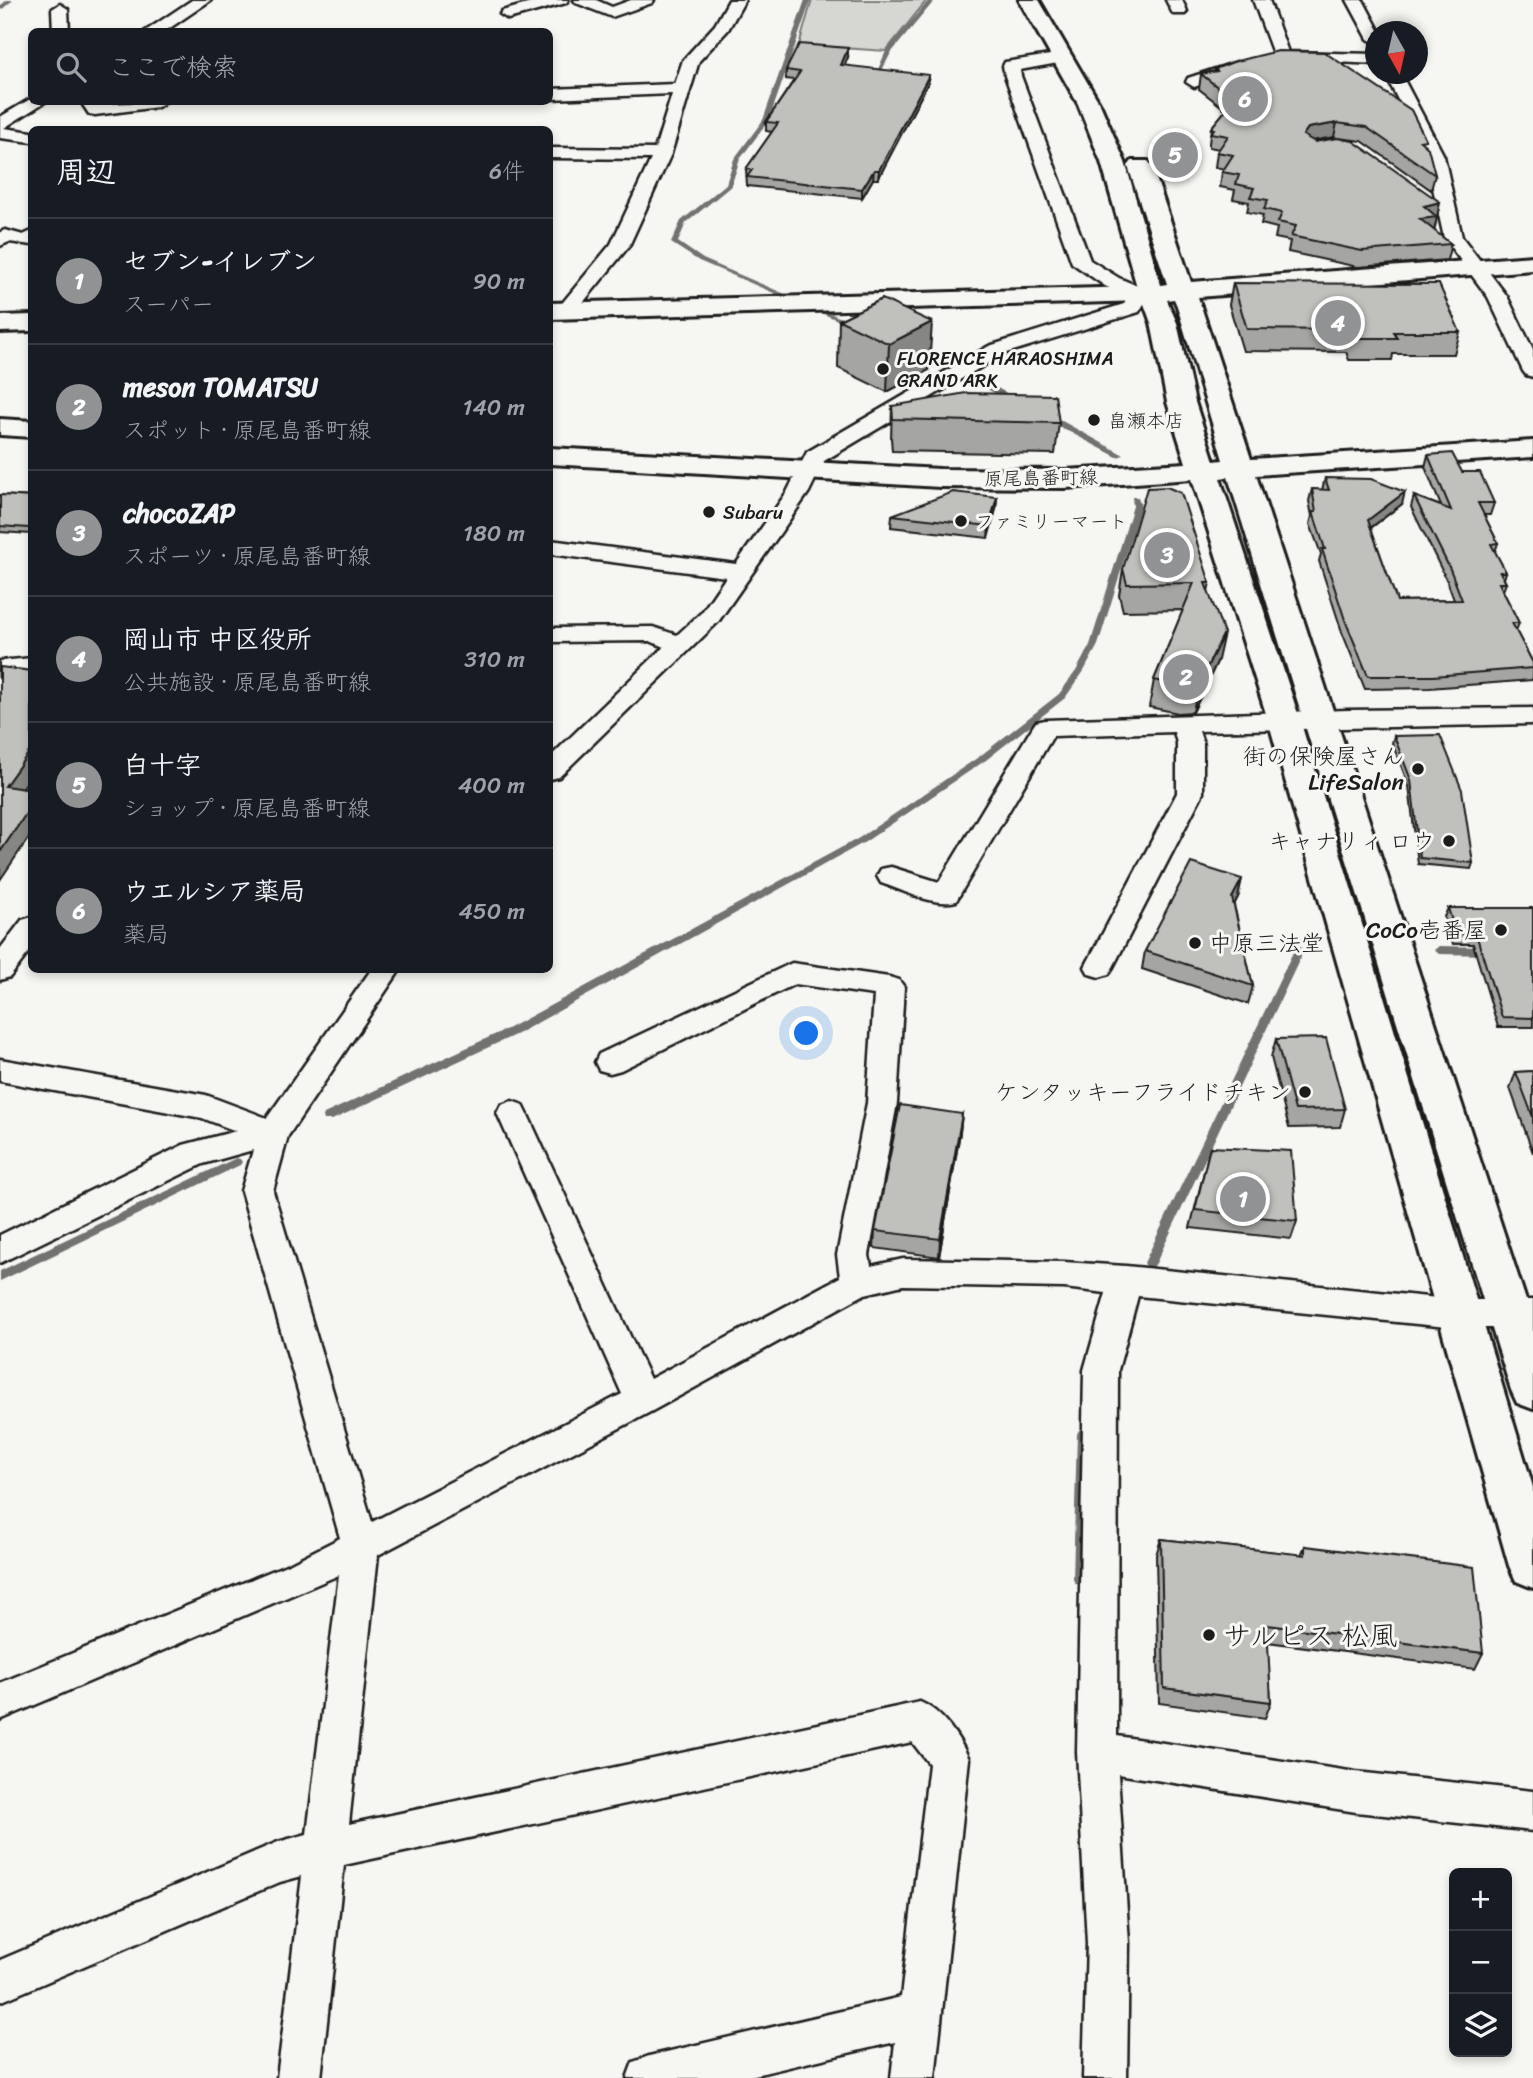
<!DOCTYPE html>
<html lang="ja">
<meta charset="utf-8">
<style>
body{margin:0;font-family:Sriracha,"Klee One",sans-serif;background:#20242c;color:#f1f3f6}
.controls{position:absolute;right:21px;bottom:21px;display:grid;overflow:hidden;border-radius:10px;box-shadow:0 4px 10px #0003}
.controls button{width:63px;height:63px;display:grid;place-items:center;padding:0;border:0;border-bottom:2px solid #363941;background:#171b24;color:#f1f3f6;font:35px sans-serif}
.compass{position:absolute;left:1365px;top:21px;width:63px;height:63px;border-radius:50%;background:#171b24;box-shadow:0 4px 10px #0003;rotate:172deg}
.you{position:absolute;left:807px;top:1034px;width:24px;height:24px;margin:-18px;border:5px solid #fff;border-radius:50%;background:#1a73e8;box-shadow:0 0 0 10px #1a73e833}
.badge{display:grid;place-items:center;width:46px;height:46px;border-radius:50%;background:#919294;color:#fff;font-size:23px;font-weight:700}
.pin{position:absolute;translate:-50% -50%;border:4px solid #fff;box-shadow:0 2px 7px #0006}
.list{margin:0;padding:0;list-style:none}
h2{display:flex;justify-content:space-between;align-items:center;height:91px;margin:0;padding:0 28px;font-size:30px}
h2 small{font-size:23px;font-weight:400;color:#9ea1a6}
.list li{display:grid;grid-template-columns:46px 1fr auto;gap:21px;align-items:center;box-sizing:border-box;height:126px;padding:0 28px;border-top:2px solid #363941}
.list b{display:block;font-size:26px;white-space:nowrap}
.list p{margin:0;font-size:23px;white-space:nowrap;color:#9ea1a6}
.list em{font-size:23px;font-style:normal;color:#9ea1a6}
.icon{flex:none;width:38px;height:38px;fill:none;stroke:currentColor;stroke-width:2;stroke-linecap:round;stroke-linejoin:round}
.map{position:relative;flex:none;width:1533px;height:2078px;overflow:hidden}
.search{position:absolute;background:#171b24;box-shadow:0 4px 10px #0003;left:28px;top:28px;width:525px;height:77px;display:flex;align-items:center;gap:18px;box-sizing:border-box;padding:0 24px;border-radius:10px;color:#9ea1a6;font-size:26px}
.panel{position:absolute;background:#171b24;box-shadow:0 4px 10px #0003;left:28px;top:126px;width:525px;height:847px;border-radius:10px}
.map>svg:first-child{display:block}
.green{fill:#d6d6d2;stroke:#797977;stroke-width:2}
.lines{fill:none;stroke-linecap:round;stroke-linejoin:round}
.stream{fill:#727271;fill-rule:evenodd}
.street-casing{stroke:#1c1c1c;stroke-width:5}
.secondary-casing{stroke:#1c1c1c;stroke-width:6}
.street{fill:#f6f6f2;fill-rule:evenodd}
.secondary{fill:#f6f6f2;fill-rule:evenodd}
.wall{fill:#a5a5a3;stroke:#1c1c1c;stroke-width:2;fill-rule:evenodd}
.shaded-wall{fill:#868684;stroke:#1c1c1c;stroke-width:2}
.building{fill:#c0c0bd;stroke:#1c1c1c;stroke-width:2}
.poi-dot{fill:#1c1c1c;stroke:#f6f6f2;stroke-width:2.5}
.labels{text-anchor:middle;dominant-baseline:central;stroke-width:6;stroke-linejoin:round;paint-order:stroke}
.far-poi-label{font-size:19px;fill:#1c1c1c;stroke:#f6f6f2;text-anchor:start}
.far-street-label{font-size:19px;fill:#1c1c1c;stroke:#f6f6f2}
.poi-label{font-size:23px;fill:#1c1c1c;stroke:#f6f6f2;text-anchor:end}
.near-poi-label{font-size:28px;fill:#1c1c1c;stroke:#f6f6f2;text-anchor:start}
</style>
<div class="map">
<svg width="1533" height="2078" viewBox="0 0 1533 2078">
<rect width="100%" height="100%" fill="#f6f6f2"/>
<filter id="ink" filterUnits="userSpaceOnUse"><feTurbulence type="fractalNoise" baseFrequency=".0143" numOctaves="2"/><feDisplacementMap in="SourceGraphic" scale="14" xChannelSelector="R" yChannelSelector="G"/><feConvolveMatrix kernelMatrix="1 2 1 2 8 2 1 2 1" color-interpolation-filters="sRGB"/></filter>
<g filter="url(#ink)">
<path class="green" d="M812,0h115l-41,51 -87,-6z"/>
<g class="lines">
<g class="stream">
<path d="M7,0h6l-13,11v-5z"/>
<path d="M805,0h6l-42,120 -29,39 -9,27 -45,37 -8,19 25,17 82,35v2l-2,1 -84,-36 -28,-18 10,-22 45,-37 8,-25 29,-39z"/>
<path d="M929,0h6l-44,53 -11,21h-4l10,-23z"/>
<path d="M821,311h4l30,13 -6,1 -28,-12z"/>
<path d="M915,351h6l36,18 -7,2 -35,-16z"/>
<path d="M968,375h6l45,25 -7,2 -44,-23z"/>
<path d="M1045,415h6l73,40 -7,2 -72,-38z"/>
<path d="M1132,497h6l3,9 -43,139 -14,26 -19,27 -79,62 -121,82 -348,192 -185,86h-8l-1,-3 1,-3 185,-86 350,-190 121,-82 79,-62 17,-23 14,-26 43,-139z"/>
<path d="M1299,946l5,4 -148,313 -2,3 -4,2 -4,-2 -2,-3 150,-313z"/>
<path d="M1439,946l50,1 5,4 -5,4 -50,-1 -5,-4z"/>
<path d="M236,1158l4,1 2,3 -2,3 -240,116v-10z"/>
<path d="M1083,1429l4,1 2,4 -2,145 -2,4 -5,2 -5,-2 -2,-4 4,-145 2,-4z"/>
</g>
<defs>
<g id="street">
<path d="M192,0h19l-47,32h-20z"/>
<path d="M542,0h26l-2,3 -58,16 -8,-5 2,-3z"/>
<path d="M574,0h22l16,7 19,-7h23l-2,3 -40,14 -36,-14z"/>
<path d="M729,0h16l-17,30 -29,31 -28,93 -42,92 -56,69h-14l-3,-4 3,-4 52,-63 40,-85 -101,-1v-10l105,1 17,-55 -122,5v-10l125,-5 8,-24 32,-35z"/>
<path d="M1166,0h16l5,11 -2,3h-12z"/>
<path d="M1253,0h16l19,52 88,2v10l-101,-5z"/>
<path d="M1347,0h16l17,32h-4v12l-8,-5z"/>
<path d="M60,4l8,5 1,23h-16l-1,-23z"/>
<path d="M1063,53l8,5 -2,3 -49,9 1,6 69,184 29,18 28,12 3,4 -11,18 -136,42 -179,107 -15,31 -91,130 -159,155 -9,2v-22l114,-110 -14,-6 -100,1v-14l103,-1 24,8 25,-23 24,-35 -176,-23v-14l186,24 51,-72 20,-40 182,-106 135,-42 5,-8 -24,-10 -33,-23 -67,-187 -2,-10 2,-4z"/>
<path d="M1237,62l8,5 -2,4 -49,16 -8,-5 2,-4z"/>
<path d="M1385,74h16l43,82 18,81 45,59 26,54v27l-7,-2 -3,-4 -35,-74 -44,-59 -18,-82z"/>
<path d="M32,98v4h13l-41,26 28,4v10l-32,-4v-21z"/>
<path d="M81,102h16l2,2 67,-2 -8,5 -63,8 -6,-1z"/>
<path d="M5,230l18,5 9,-4v14l-23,-3 -9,4v-14z"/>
<path d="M32,658v15l-32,4v-16z"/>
<path d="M1533,708v16l-334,7 4,12v50l-90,174 -4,7 -10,3 -10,-3 -4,-7 92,-174v-50l-3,-11 -121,4 -97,165c-22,6 -53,-11 -75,-18l-4,-7 4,-7 10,-2 48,15 93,-154 4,-6 9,-2 303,-10z"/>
<path d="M32,917v31l-22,29 -10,3v-31l22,-29z"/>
<path d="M792,963l97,14 10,3 5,7 -7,116 -28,152 2,11 32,-7 161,3 62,4 331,34h76v28h-76l-319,-32 -20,74 -1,366 239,36 177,19v40l-177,-19 -238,-38 11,169 -2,135h-44l4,-135 -10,-191 7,-382 22,-77 -42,-5 -161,-3 -38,9 -211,116 -276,145 -29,269 571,-122c22,9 39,35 49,57l-34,319h-44l4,-36 -153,36h-115l6,-16 16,-6 252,-59 28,-233 -17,-22 -568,123 -23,213h-44l25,-202 -22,6 -280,120v-42l278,-118 29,-8 32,-259 -339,145v-37l291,-120 49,-25 -99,-347 12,-41 -50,14 -203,99v-28l183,-90 53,-14 -34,-13 -202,-37v-22l206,36 61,23 104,-148h29l-112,166 -15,55 99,331 250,-128 -125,-281 4,-8 11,-4 11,4 4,8 123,266 190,-102 -3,-22 30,-152 7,-108 -79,-11 -174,86 -11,3 -11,-3 -4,-8 4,-8z"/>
</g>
<g id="secondary">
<path d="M1019,0h20l61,104 25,58 36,123 6,-1 -39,-118 4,-5h16l4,5 39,116 342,-26v14l-335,27 53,162 282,-18v16l-277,18 277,847v87l-16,-6 -6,-13 -283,-913 -8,1 80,242 233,767v101l-17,-7 -7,-15 -241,-846 -76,-241 -127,9 -125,-1 -390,-23v-16l390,21 125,1 121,-7 -19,-61 -16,-79 -8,-22 -593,18v-16l587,-16 -36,-125 -23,-58zM1174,299l3,7 46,154 -9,1 -19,-59 -18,-79 -10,-23z"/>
<path d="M32,315v16l-32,1v-16z"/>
<path d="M0,419l32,2v16l-32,-2z"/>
</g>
</defs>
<use href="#street" class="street-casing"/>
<use href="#secondary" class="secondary-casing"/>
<use href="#street" class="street"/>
<use href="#secondary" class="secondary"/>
</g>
<g class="wall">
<path d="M848,57l-4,9 84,17 -50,96h-5l-11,19 -115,-12 -1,-17 26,-37 -6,-1v-9l28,-42 -8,-1v-9z"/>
<path d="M1215,69l210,76 10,30 -4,15 -69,-49 -24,-3 102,64 -6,29 17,13 -4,16 -89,7 -70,-15 2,-11 -15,-3 2,-10 -16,-4 2,-9 -16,-3 2,-10 -16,-3 2,-9 -15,-3 2,-15 3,-3 -10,-2 2,-15 2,-3 -10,-2v-4l2,-15 15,-18 -27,-21 2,-15 14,-3zM1334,137l3,1 -22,4 -1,-1z"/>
<path d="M1233,283l227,49 -6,22h-61l-1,6h-43l-3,-8 -103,-1 -14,-46z"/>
<path d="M882,299l47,71 -42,22 -49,-24 1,-48z"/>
<path d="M892,406l167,17 -4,31 -163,-3 -1,-13z"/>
<path d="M1428,455l34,17 32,31 -4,12h-6l14,28 -3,9 11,20 -2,7 2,4 -3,8 16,32 -3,8 17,32v14l-1,3 -103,8 -64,1 -23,-57 -23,-71 2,-7 -11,-30 2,-8 -3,-15 3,-12 10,1 3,-12 77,26 -31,24 26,73 57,-1 -7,-19 -36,-74 3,-11 27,10 -16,-39z"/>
<path d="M0,495l32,2 -1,37 -31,-2z"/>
<path d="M997,497l-1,12 -8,29 -97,-11 1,-12z"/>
<path d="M1123,569l87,14 -2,8 10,69 -25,52 -15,1 -29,-6 5,-27 29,-70 -60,1 -4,-16z"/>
<path d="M1394,736l79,127 -2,6 -53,-5 -9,-78 -17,-43z"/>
<path d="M1238,897l-4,8 19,81 -5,18 -106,-35 3,-18z"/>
<path d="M1448,908h85v119h-35l-25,-83h-20l-9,-27z"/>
<path d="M1276,1039l69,70 -5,18 -51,1 -18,-71z"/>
<path d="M1533,1071v82l-23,-65 6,-16z"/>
<path d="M962,1114l-2,18 -21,125 -65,-9 1,-17z"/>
<path d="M1210,1147l87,74 -6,18 -101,-11z"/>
<path d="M1161,1539l140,16 4,-9 178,107 -8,16 -208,-27 4,60 -6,16 -106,-15 -3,-148z"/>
</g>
<g class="shaded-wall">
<path d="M848,48v9l-7,17v-9z"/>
<path d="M929,75l-1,8 -50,96 1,-9z"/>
<path d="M1337,123l-3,14 -28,5 -3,-7 5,-7z"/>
<path d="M874,170l-1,9 -11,19v-9z"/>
<path d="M1440,202l-6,30 -18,2 8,-28z"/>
<path d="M932,322l-3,48 -42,22 2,-48z"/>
<path d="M1405,492l-3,12 -37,28 3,-12z"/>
<path d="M997,497l-1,12 -8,29 1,-12z"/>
<path d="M1224,633l-6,27 -25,52 5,-27z"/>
<path d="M32,748v27l-21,29 -6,-18z"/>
<path d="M32,805v28l-32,47v-28z"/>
<path d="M1242,879l-4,18 -10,20 4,-19z"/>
<path d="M962,1114l-2,18 -21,125 1,-18z"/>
</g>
<g class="building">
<path d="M799,44l49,4 -7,17 88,10 -50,95h-5l-12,19 -115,-12 5,-7 -6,-1 32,-46 -12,-1 34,-50 -14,-2z"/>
<path d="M1278,51l46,1 87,58 15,30 -6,1 8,7 7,27 -69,-48 -29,-4 -29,5 -5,7 12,7 22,-4 16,3 87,61 -16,4 13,11 -17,2 31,25 -89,7 -71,-15 5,-10 -18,-4 4,-9 -18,-4 4,-9 -18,-3 4,-9 -18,-4 3,-9 -17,-3 11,-17 -16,-3 11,-16 -17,-3 3,-4 -3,-1 23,-28 -33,-26 16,-3 -2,-2 18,-7z"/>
<path d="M1233,283l206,1 21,48h-66l3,6h-43l-3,-8 -104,-1z"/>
<path d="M882,299l50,23 -43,22 -50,-24z"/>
<path d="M966,393l89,2 4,28 -166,-4 -1,-13z"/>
<path d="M1452,453l10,19h18l14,31h-16l20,40 -7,1 15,28h-6l6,11h-7l20,40h-7l21,40v5l-100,8h-65l-23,-56 -23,-71h3l-12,-37h3l-4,-23 17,1 -4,-12 46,1 34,13 -37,28 29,81 65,-1 -12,-31 -36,-73 37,14 -23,-55z"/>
<path d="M1167,487l14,6 29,90h-5l19,50 -26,52 -15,1 -29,-6 40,-97 -67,1 -4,-15 24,-81z"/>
<path d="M953,492l44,5 -8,29 -97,-11z"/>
<path d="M0,495l32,2v28l-3,3 -29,-2z"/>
<path d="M0,667l32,4v77l-27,38 27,4v15l-32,47z"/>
<path d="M1440,735l22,55 11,73 -53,-5 -9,-78 -17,-44z"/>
<path d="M1191,863l51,16 -10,19 21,88 -108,-35z"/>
<path d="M1448,908h85v110l-31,-1 -26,-83h-20z"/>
<path d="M1326,1038l19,71 -50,1 -19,-71z"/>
<path d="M1533,1071v46l-17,-45z"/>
<path d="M900,1105l62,9 -22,125 -65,-8z"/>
<path d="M1210,1147l81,4 6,70 -102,-11z"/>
<path d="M1161,1539l144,16v-9l169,21 9,86 -216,-28 4,77 -107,-14z"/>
</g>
</g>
<g class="poi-dot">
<circle cx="883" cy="369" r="7"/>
<circle cx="1094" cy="420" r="7"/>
<circle cx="709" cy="512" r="7"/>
<circle cx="961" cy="521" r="7"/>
<circle cx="1418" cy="769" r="7"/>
<circle cx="1449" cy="841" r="7"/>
<circle cx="1501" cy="930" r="7"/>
<circle cx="1195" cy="943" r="7"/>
<circle cx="1305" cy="1092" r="7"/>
<circle cx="1209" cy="1635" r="7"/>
</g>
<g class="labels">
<g class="far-poi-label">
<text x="897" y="358">FLORENCE HARAOSHIMA<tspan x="897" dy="22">GRAND ARK</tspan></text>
<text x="1108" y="420">畠瀬本店</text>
<text x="723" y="512">Subaru</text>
<text x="975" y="521">ファミリーマート</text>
</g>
<g class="far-street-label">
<text transform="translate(1041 478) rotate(-1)">原尾島番町線</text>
</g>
<g class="poi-label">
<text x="1404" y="756">街の保険屋さん<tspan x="1404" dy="26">LifeSalon</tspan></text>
<text x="1435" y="841">キャナリィ ロウ</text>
<text x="1487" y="930">CoCo壱番屋</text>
<text x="1209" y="943" text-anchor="start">中原三法堂</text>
<text x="1291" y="1092">ケンタッキーフライドチキン</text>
</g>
<g class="near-poi-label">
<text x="1223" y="1635">サルピス 松風</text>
</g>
</g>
</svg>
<div class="controls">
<button>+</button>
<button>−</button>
<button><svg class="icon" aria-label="layers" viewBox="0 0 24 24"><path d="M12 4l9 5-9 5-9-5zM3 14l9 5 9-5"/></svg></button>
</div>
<svg class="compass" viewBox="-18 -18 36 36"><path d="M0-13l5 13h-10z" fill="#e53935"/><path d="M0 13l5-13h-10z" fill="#9ea1a6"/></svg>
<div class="you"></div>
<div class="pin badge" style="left:1243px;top:1199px">1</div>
<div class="pin badge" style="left:1186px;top:677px">2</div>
<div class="pin badge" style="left:1167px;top:555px">3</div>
<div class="pin badge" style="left:1338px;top:323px">4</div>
<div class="pin badge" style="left:1175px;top:155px">5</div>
<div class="pin badge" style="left:1245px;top:99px">6</div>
<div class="search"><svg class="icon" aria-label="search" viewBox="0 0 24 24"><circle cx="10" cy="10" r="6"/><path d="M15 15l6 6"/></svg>ここで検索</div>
<section class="panel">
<h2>周辺<small>6件</small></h2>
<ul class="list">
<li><span class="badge">1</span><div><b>セブン-イレブン</b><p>スーパー</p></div><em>90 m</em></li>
<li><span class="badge">2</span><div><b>meson TOMATSU</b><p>スポット · 原尾島番町線</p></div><em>140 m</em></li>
<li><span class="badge">3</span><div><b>chocoZAP</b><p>スポーツ · 原尾島番町線</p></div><em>180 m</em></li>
<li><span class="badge">4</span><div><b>岡山市 中区役所</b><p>公共施設 · 原尾島番町線</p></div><em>310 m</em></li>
<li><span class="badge">5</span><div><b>白十字</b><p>ショップ · 原尾島番町線</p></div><em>400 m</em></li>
<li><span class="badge">6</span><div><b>ウエルシア薬局</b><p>薬局</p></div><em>450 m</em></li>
</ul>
</section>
</div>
